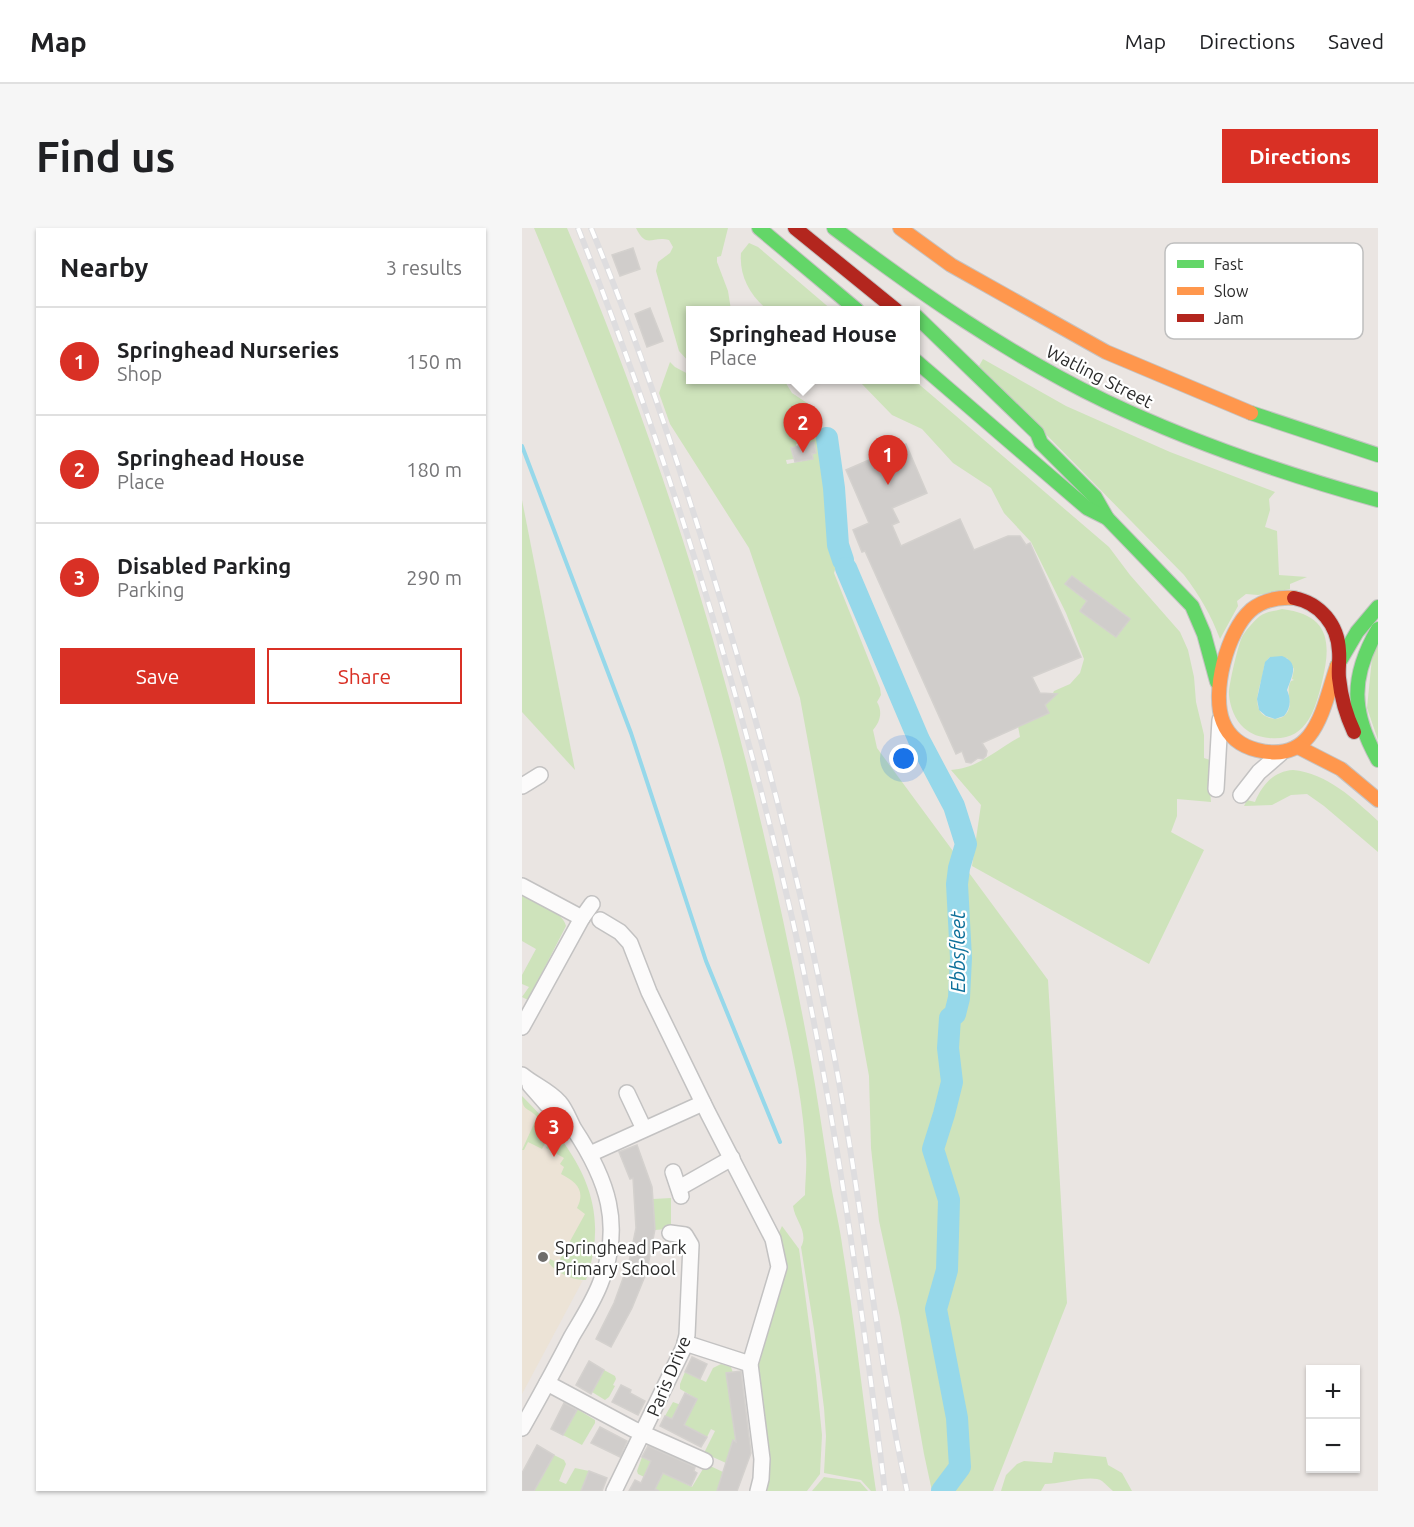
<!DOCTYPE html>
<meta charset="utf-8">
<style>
body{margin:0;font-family:Ubuntu,sans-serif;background:#f6f6f6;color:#202124}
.controls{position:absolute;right:18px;bottom:18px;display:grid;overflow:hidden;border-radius:0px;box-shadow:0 2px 4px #0004}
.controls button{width:54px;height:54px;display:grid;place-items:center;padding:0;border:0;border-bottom:2px solid #e0e0e0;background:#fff;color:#202124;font:30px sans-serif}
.you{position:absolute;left:382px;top:531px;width:21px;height:21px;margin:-15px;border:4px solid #fff;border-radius:50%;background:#1a73e8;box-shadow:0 0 0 9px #1a73e833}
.badge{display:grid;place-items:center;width:39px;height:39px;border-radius:50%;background:#d93025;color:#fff;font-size:20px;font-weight:700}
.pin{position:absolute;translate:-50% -50px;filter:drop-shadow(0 2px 3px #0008)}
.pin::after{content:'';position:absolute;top:32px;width:21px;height:18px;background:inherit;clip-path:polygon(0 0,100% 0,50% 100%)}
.popup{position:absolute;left:164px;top:78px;width:234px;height:78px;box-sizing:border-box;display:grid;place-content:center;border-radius:0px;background:#fff;filter:drop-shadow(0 2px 4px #0005);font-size:20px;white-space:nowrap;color:#757577}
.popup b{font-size:22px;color:#202124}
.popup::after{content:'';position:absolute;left:50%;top:100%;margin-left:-12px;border:12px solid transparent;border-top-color:#fff}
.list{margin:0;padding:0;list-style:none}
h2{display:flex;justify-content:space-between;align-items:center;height:78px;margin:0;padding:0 24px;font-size:26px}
h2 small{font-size:20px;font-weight:400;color:#757577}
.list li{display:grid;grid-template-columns:39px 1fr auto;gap:18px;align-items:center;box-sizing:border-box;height:108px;padding:0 24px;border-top:2px solid #e0e0e0}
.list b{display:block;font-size:22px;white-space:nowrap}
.list p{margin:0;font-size:20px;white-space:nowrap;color:#757577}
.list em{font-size:20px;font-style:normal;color:#757577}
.actions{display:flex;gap:12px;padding:18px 24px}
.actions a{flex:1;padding:14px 0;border:2px solid #d93025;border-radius:0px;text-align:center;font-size:21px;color:#d93025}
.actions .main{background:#d93025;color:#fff}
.map{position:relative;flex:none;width:856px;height:1263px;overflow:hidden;border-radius:0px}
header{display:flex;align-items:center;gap:36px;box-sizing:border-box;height:84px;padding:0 30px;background:#fff;border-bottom:2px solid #e0e0e0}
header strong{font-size:28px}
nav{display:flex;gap:33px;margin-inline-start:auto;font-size:21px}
.intro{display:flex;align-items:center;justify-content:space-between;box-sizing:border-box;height:144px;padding:0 36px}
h1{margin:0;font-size:42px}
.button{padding:15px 27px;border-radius:0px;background:#d93025;color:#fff;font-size:21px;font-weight:700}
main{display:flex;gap:36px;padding:0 36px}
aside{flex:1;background:#fff;border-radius:0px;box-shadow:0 2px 4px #0004}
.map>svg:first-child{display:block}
.education{fill:#ece3d6}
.green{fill:#cee3bb;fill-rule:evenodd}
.water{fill:#96d8ea}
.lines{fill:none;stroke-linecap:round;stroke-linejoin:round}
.stream{stroke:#96d8ea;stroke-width:4}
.river{stroke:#96d8ea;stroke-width:22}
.building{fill:#d0cdcb;stroke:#d4d1ce;stroke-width:1.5}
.street-casing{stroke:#c3c2c2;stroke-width:18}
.fast-casing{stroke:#c5c3c2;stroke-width:16}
.slow-casing{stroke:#c5c3c2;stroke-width:16}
.jam-casing{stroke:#c5c3c2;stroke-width:16}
.street{stroke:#fcfbfb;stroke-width:15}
.fast{stroke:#63d668;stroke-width:14}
.slow{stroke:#ff974d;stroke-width:14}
.jam{stroke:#b3261e;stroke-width:14}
.rail-casing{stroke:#dedddf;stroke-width:6}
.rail{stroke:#fff;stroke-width:4;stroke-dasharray:11;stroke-linecap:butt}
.poi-dot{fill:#6e6c6b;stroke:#fff;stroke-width:2}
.labels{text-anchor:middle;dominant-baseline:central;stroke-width:4.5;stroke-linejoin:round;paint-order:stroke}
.street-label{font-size:18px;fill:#2b2b2b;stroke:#fff}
.poi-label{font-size:18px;fill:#2b2b2b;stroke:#fff;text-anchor:start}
.water-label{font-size:20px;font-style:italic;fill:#0f719b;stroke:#fff}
.key{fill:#fff;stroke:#bfbfbf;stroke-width:1.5}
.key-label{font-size:16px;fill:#2b2b2b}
</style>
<header>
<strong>Map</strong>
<nav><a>Map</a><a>Directions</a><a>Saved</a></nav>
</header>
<div class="intro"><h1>Find us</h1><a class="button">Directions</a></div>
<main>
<aside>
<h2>Nearby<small>3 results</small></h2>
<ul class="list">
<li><span class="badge">1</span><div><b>Springhead Nurseries</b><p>Shop</p></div><em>150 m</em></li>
<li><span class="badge">2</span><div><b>Springhead House</b><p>Place</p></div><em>180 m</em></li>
<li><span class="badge">3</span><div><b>Disabled Parking</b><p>Parking</p></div><em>290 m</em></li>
</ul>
<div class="actions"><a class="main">Save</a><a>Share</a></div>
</aside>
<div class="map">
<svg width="856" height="1263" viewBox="0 0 856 1263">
<rect width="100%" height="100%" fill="#eae5e2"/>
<path class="education" d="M0,871l30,30 1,6 35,59 -7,87 2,-1 -61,114z"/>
<g class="green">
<path d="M12,0h33c113,263 190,541 242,822 8,43 14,87 21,130 4,23 10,47 13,71 13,80 21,160 33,240h-5l-10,-11 -37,-7 2,-37 -2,-28 -10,-79 -13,-82c8,-15 -6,-26 -8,-41l12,-11c0,-13 2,-27 1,-40 -4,-82 -30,-170 -48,-249 -13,-53 -24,-106 -38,-158 -48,-177 -116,-351 -186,-520z"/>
<path d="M114,0h92l-7,28 -4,1v5l11,29 3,19h-41v53l-11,-12 -23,-80 2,-9 12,-9 3,-6 -4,-7c-17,-5 -22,10 -33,-12z"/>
<path d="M227,15l9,4 74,63h-64c-18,-14 -29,-34 -27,-57z"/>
<path d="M461,131l83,47 104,46 105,40 -6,7 1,11 -5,17 12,4 2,44 28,2 -17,7v5l-32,6 -12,-1 -9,7 1,5 -18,33c-9,-24 -20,-43 -36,-64l-205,-209z"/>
<path d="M148,134l5,5 15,8v5h94l8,13 18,12 7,26 4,3h8l1,2h4l1,7 3,1 -3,25 -15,1 16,3 -2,1 11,58 7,24 -15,7 -3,10 46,115 1,7 -4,7c6,10 3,20 -4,28l4,18 171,232 19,323 -74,188h-61l-8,-37 -24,-137 -21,-96 -8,-73 -2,-72 -69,-378 -51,-150 -79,-124 -11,-31zM281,214v2l11,-1 2,9 -4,2 1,5 -26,5 -1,-4 8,-1 -3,-11 5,-1v-3z"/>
<path d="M332,152h60l195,167 21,28 50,57 8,18 6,27 2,25 8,33v23l6,2 -1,18 2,24 -34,-3v17l-6,16 33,18 -55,114 -177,-98 9,-61 -30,-35c28,-2 45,-20 69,-33l-2,-11 30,-13 -5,-13 6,1 5,-10 16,-7 10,-11 4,-14 -18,-46 -35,-71 -27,-29 -13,-25 -38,-25 -31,-34 -30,-14 -32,-33 -2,2z"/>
<path d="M0,272l53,270 -53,-58z"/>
<path d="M760,381c47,6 50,32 40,73 -7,29 -16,60 -53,56 -10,-1 -18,-4 -25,-10 -9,-8 -14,-21 -15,-33 -1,-7 9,-50 13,-58 3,-6 12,-16 18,-21 5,-4 15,-5 22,-7zM748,429l17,1 7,11 -2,10 2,1 -3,1c-7,12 5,25 -7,35 -4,3 -9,3 -14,2 -19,-5 -12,-27 -8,-40 2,-8 1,-15 8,-21z"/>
<path d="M856,417v95l-11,-32 5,-50z"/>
<path d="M771,542c34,3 61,29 85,51v31l-54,-46 -17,-12 -16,1 -19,10 -28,1 3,-6 8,2c7,-17 19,-31 38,-32z"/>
<path d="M0,668c13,6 41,15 44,30l-38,74 -6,-3 7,-10 -7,-3v-9l14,-26 -14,-8z"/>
<path d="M0,868l31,32 -11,21 -14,-7 -4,8h-2l15,-33c-8,-10 -15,-5 -15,-21z"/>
<path d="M33,903c37,47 51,91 31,149 -12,1 -31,-8 -37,-17l1,-4 8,4 27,-49 -8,-6c9,-18 -1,-26 -16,-34l3,-7 -4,-3 4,-6 -18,-10z"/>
<path d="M149,970v28l-4,3 -12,1 -2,-31z"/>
<path d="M260,998l17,23 17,127 6,59 -2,39 -13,17h-44l-7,-125 21,-129z"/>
<path d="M199,1136l10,3 2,6 2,67h-2l-7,23 -22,-10 11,-22 -4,-2 -4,8 -42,-21 8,-14 19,7 5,-10 -17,-10v-5l5,-12 21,10 7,-14z"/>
<path d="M82,1142l11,6 1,3 -3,6 2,1 -6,11 -4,3 -13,-8z"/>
<path d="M55,1181l18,11v3l-13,22 -19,-10z"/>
<path d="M532,1224l52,5 2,8 14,8 10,18h-19c-4,-3 -7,-7 -11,-10 -10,-7 -42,3 -57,3l-4,7h-40l5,-16 11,-11 7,-3 28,2z"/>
<path d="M32,1227l10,5 2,4 -7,17 7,3 9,-16 14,3 -8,20h-47z"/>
<path d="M120,1229l16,8 10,10 24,12 14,-23 17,8 -6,19h-66l6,-8 -19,-9 -1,-3z"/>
<path d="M302,1249l36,5 8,9h-56z"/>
</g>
<path class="water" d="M760,428c18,7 10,20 5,34 4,9 4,18 -3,26l-9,3 -9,-3 -7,-6 -2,-11 8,-37 5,-5z"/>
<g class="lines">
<path class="stream" d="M0,218l109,287 75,228 74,181"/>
<g class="river">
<path d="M305,210l7,50 4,57 5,15"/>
<path d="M324,340l73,172 35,66 12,38 -7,24 -2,16 4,74 -2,40 -4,16 -5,4 -2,30 4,34 -8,32 -11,35 16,51 -2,70 -11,39 21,109 3,49 -18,24"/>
</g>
</g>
<g class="building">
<path d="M111,20l7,21 -20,7 -8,-21z"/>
<path d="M128,80l13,33 -16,6 -12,-33z"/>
<path d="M292,214l2,11 -4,1 1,5 -18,3 -4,-14z"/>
<path d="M384,216l21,49 -35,15 7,14 -7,3 9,21 59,-27 14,31 34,-14h12l6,9 4,-2 51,114 -49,20 8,16 17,1 -12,11 4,8 -67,30 5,8 -1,5 -3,3 -5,-1 -7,5 -5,-1 -4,-11 -6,3 -91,-203 -3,1 -9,-22 16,-7 -23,-53z"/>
<path d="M550,348l58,43 -14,18 -36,-26 7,-10 -22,-17z"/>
<path d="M115,917l15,42 3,42 -8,42 -15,37 -21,39 -15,-8 18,-36 15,-41 7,-34 -3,-50 -3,1 -11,-27z"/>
<path d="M170,1129l15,7 -7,15 -15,-7z"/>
<path d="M67,1133l15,9 -13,24 -15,-9z"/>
<path d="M219,1143l10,82 -14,38h-20l16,-51 3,2 -10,-69z"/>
<path d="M99,1157l10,5 -1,3 15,8 -7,14 -26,-13z"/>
<path d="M163,1165l12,6 -13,26 23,12 -6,10 -41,-21 5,-10 7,3z"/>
<path d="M42,1175l13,7 -14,25 -12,-6z"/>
<path d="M78,1199l27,14 -7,16 -29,-14z"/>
<path d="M15,1217l17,10 -20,36h-12v-18z"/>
<path d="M126,1218l47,21 -1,4 3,2 -6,13 -28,-13 -8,16 4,2h-30l6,-11 6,3 10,-22 -9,-4z"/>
<path d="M67,1243l18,7 -5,13h-21z"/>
</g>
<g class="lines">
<defs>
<g id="street">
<path d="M0,558l18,-11"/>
<path d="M694,561l4,-69"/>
<path d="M719,567l18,-23 22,-19"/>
<path d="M0,658l60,32 -60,109"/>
<path d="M60,690l10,-14"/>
<path d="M78,692l20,12 10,11 19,49 59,121 65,126 6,28 -29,97 12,95 -1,20 -3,12"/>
<path d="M0,847c12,10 26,15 37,27 7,8 10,18 15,27 33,50 50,96 26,155 -7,18 -18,35 -28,52 -16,31 -33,62 -50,92"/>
<path d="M8,857l28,32 11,8"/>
<path d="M105,865l17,36"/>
<path d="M68,926l113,-51"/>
<path d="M151,944l8,24"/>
<path d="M157,960l53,-30"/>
<path d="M163,1115l65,21"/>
<path d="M25,1155l86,46 72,32"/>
<path d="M92,1263l70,-144 3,-12 4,-90 -6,-10 -15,-2"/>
</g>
<g id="fast">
<path d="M237,0l98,82"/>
<path d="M312,0c86,65 174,126 271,173 88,42 179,73 273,99"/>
<path d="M394,88l121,117 4,10 54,54 12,21"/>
<path d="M394,133l171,147 20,10 85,88 12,28 13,48"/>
<path d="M729,185l127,42"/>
<path d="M856,401c-28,48 -27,83 0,131"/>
<path d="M815,438l20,-34 21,-25"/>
</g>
<g id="slow">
<path d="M378,0l51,37 155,87 145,61"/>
<path d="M772,370c-15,-1 -31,2 -43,12 -24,21 -40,83 -28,112 6,15 18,24 34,28 59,15 66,-43 80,-84"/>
<path d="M776,519l43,22 37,31"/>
</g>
<g id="jam">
<path d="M273,0l101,82"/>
<path d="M772,370c26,5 44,27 45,53 1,9 -1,18 0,27 2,19 7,37 15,54"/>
</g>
</defs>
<use href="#street" class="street-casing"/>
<use href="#fast" class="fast-casing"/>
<use href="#slow" class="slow-casing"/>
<use href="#jam" class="jam-casing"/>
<use href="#street" class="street"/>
<use href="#fast" class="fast"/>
<use href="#slow" class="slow"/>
<use href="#jam" class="jam"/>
<defs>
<g id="rail">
<path d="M56,0c89,226 161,457 215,694 42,188 68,378 92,569"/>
<path d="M69,0c44,105 80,213 114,321 51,163 95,328 127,496 29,148 43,299 75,446"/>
</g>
</defs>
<use href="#rail" class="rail-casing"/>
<use href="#rail" class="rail"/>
</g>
<circle class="poi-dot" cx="21" cy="1029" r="6"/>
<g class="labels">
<g class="street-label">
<text transform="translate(578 148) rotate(27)">Watling Street</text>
<text transform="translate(146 1148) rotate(-67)">Paris Drive</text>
</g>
<g class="poi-label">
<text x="33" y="1019">Springhead Park<tspan x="33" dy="21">Primary School</tspan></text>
</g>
<g class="water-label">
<text transform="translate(435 724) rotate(-90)">Ebbsfleet</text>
</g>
</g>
<rect x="643" y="15" width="198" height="96" rx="9" class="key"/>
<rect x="655" y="32" width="27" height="8" fill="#63d668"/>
<rect x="655" y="59" width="27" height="8" fill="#ff974d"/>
<rect x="655" y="86" width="27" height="8" fill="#b3261e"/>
<g class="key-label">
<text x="692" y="42">Fast</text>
<text x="692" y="69">Slow</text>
<text x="692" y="96">Jam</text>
</g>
</svg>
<div class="controls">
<button>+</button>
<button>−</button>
</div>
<div class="you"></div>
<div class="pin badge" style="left:366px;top:257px">1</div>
<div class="pin badge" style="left:281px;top:225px">2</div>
<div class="popup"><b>Springhead House</b>Place</div>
<div class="pin badge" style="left:32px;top:929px">3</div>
</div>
</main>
